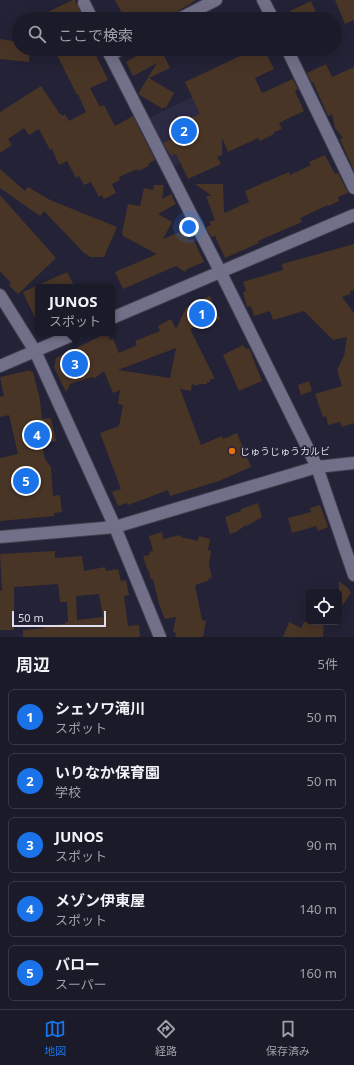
<!DOCTYPE html>
<html lang="ja">
<meta charset="utf-8">
<style>
body{margin:0;font-family:"Noto Sans","Noto Sans JP",sans-serif;background:#272734;color:#f1f3f6}
.controls{position:absolute;right:12px;bottom:12px;display:grid;overflow:hidden;border-radius:6px;box-shadow:0 4px 16px #0002}
.controls button{width:36px;height:36px;display:grid;place-items:center;padding:0;border:0;border-bottom:1px solid #383845;background:#1a1a28;color:#f1f3f6;font:20px sans-serif}
.scale{position:absolute;left:12px;bottom:10px;width:94px;box-sizing:border-box;padding-left:4px;border:2px solid #dfdeec;border-top:0;font-size:11px;line-height:14px;white-space:nowrap;color:#dfdeec;-webkit-text-stroke:3px #232236;paint-order:stroke}
.you{position:absolute;left:189px;top:227px;width:14px;height:14px;margin:-10px;border:3px solid #fff;border-radius:50%;background:#1a73e8;box-shadow:0 0 0 6px #1a73e833}
.badge{display:grid;place-items:center;width:26px;height:26px;border-radius:50%;background:#1a73e8;color:#fff;font-size:13px;font-weight:700}
.pin{position:absolute;translate:-50% -50%;border:2px solid #fff;box-shadow:0 1px 4px #0006}
.popup{position:absolute;left:35px;top:284px;width:80px;height:52px;box-sizing:border-box;display:grid;place-content:center;border-radius:6px;background:#1a1a28;filter:drop-shadow(0 1px 3px #0005);font-size:13px;white-space:nowrap;color:#9fa1a8}
.popup b{font-size:15px;color:#f1f3f6}
.popup::after{content:'';position:absolute;left:50%;top:100%;margin-left:-8px;border:8px solid transparent;border-top-color:#1a1a28}
.list{margin:0;padding:0;list-style:none}
h2{display:flex;justify-content:space-between;align-items:center;height:52px;margin:0;padding:0 16px;font-size:17px}
h2 small{font-size:13px;font-weight:400;color:#9fa1a8}
.list li{display:grid;grid-template-columns:26px 1fr auto;gap:12px;align-items:center;box-sizing:border-box;height:56px;margin:0 8px 8px;padding:0 8px;border:1px solid #383845;border-radius:6px}
.list b{display:block;font-size:15px;white-space:nowrap}
.list p{margin:0;font-size:13px;white-space:nowrap;color:#9fa1a8}
.list em{font-size:13px;font-style:normal;color:#9fa1a8}
.icon{flex:none;width:22px;height:22px;fill:none;stroke:currentColor;stroke-width:2;stroke-linecap:round;stroke-linejoin:round}
.map{position:relative;flex:none;width:354px;height:637px;overflow:hidden}
.search{position:absolute;background:#1a1a28;box-shadow:0 4px 16px #0002;left:12px;right:12px;top:12px;height:44px;display:flex;align-items:center;gap:10px;box-sizing:border-box;padding:0 14px;border-radius:22px;color:#9fa1a8;font-size:15px}
.sheet{height:372px;background:#1a1a28}
nav{display:flex;justify-content:space-around;align-items:center;box-sizing:border-box;height:56px;border-top:1px solid #383845;background:#1a1a28;font-size:11px;color:#9fa1a8}
nav a{display:grid;justify-items:center;gap:2px}
nav .on{color:#1a73e8}
.map>svg:first-child{display:block}
.built{fill:#2c2a43}
.building{fill:#493526;fill-rule:evenodd}
.lines{fill:none;stroke-linecap:round;stroke-linejoin:round}
.minor-casing{stroke:#3f3e4f;stroke-width:14}
.minor{stroke:#717088;stroke-width:12}
.food-dot{fill:#e8710a;stroke:#232236;stroke-width:1.5}
.labels{text-anchor:middle;dominant-baseline:central;stroke-width:3.5;stroke-linejoin:round;paint-order:stroke}
.poi-label{font-size:10px;fill:#dfdeec;stroke:#232236;text-anchor:start}
</style>
<div class="map">
<svg width="354" height="637" viewBox="0 0 354 637">
<rect width="100%" height="100%" fill="#232236"/>
<path class="built" d="M194,96l26,48 -47,23 -24,-49z"/>
<g class="building">
<path d="M73,0h2l7,15 -9,4h-40z"/>
<path d="M115,0h81l-21,13 -5,6h-45z"/>
<path d="M335,0h19v20l-9,4z"/>
<path d="M311,1l8,18h-25l-4,-8z"/>
<path d="M0,39l19,3v7h11l-1,13 -29,-3z"/>
<path d="M54,49h39l15,31 -18,8 10,19 4,-2 11,21 18,-10 22,44 -7,4 1,2 -11,5 -1,-2 -18,8 1,3 -8,4 4,9 -12,6 -3,-4 -2,2 -8,-15 -7,3 -5,-9 -3,2 -9,-17 -8,4 -7,-16 -2,1 -11,-21 -10,6 -5,-7 -16,11 4,6 -12,8v-41l41,-26 19,28h1l1,2 3,-2 4,7 17,-9 -8,-18 -1,1z"/>
<path d="M148,49h13l9,19 -21,10 25,15 -8,15 -2,-1 -1,2 -25,-15 19,-31 -24,13 -7,-14z"/>
<path d="M255,49h9l10,20 -19,9 7,15 31,-14 5,10 -3,2 9,20 -25,12 3,6 -8,3v2l-14,7 -2,-3 -30,14 -6,-14v17l-5,2 4,7 -33,15 -12,-25 -5,2 -8,-13 22,-10 -5,-10 20,-9 -15,-32z"/>
<path d="M326,64l6,13 22,-10v104l-14,-32 3,-1 -8,-10 -3,-14 -4,2 -15,-34 -1,1 -5,-10z"/>
<path d="M325,155l10,19 3,-1 10,20 -10,4 1,4 -10,5 -1,-1 -28,13 2,4 -44,19 1,2 -34,15 -10,-22 -4,1 -5,-10 5,-2 -2,-3 6,-2 -9,-24h6l-17,-12h28l1,29 25,-11 -4,-11 44,-19 1,3 21,-10 -2,-3z"/>
<path d="M0,169l25,22 3,-4 22,13 67,27 -13,30h-14l-7,-5 -39,-41 -4,5 -40,-28z"/>
<path d="M154,185h10l-2,14 9,-5 5,10 -18,10 14,8 -9,17 22,-9 4,10 4,-1 11,23 -17,7 -2,3 -9,-6 -53,23 -8,-17 42,-18 -34,-18 -1,-3 6,-29 12,2 4,-18 9,2z"/>
<path d="M0,195l56,63 -38,36 -9,-9 2,-2 -11,-12z"/>
<path d="M354,244v46l-4,1 1,3 -9,3 12,16v110l-12,4 -2,-5 -12,3 -2,-9 -3,1 -8,-23 27,-8 -5,-16 7,-14 3,-19 -14,3 -29,-29 -31,9 -3,-9 -16,5 -3,-10 -4,1 -4,-15 3,-1 -3,-9 40,-12 -1,-6z"/>
<path d="M67,272l8,15h-37v38l-15,-33z"/>
<path d="M210,296l10,23 -11,5 -1,-3 -18,8 25,50h-5v3h-3v2h-8l-1,2 -6,-2 -1,7 -11,-2 21,56 21,-9 1,3 14,-6 14,34 -32,14 -49,15 -2,-6 -40,15 -1,-2 -9,3 -6,-14 9,-3 -21,-56 19,-7 4,-21 -5,-1 2,-14 -7,3 -9,-22 -9,7 -3,-1 -22,7 -4,8 -12,-25 2,-9 51,-25 3,7 3,-1 6,14 18,-8 -2,-4 25,-10 -2,-5 13,-7 5,10 10,-21zM176,348l-6,30 -52,-8z"/>
<path d="M243,345l3,4 3,-1 13,33 -23,10 -16,-36z"/>
<path d="M31,370v2h2l7,28 2,19 9,-1 5,23 -14,3 3,15 6,8 2,29 7,-1 2,17 -8,1 1,3 -55,5v-63l18,-4 -9,-39 -9,2v-20l4,-1 -4,-19z"/>
<path d="M309,381l3,10 -11,4 -3,-10z"/>
<path d="M258,503l4,14 -15,9 -1,-1 -10,7 -6,2 -5,-17 16,-6v-2z"/>
<path d="M320,505l8,22 -10,4 -2,-5 -24,7 -4,-15 23,-6 -1,-4z"/>
<path d="M162,532l1,7 17,-4 1,2 17,4 1,-5 11,3 -2,11 3,1 -2,14 3,13 -4,1v2l-13,4 7,35 4,1 -3,16h-28l1,-4 -3,-1 3,-15 -11,2 -6,-15 -6,-25h-2l-3,-10h-1l-4,-13 7,-1 -1,-3 4,-1 -4,-15z"/>
<path d="M55,551v7l27,-2 2,15 21,-4 1,4 12,-2 3,12 5,-1 3,15 -5,1 4,30 11,-1 1,12h-117v-7l21,-2v-2l21,-2v-2h3l-1,-20h-7l-2,-18 -44,3v43h-14v-39h2l-2,-37zM99,594l4,23 -26,3 -1,-24z"/>
<path d="M339,581l9,7 3,5 -12,17z"/>
<path d="M289,622l12,6 3,-6h20l-1,15h-40z"/>
</g>
<g class="lines">
<defs>
<g id="minor">
<path d="M263,0l10,19"/>
<path d="M84,3l8,16"/>
<path d="M179,19l37,-19"/>
<path d="M107,49l114,224 96,194 37,108"/>
<path d="M287,49l67,139"/>
<path d="M110,55l11,-6"/>
<path d="M0,295l35,56 80,176 45,110"/>
<path d="M112,318l242,-103"/>
<path d="M0,366l77,-33"/>
<path d="M0,537l115,-10 202,-60 37,-4"/>
</g>
</defs>
<use href="#minor" class="minor-casing"/>
<use href="#minor" class="minor"/>
</g>
<circle class="food-dot" cx="232" cy="451" r="4"/>
<g class="labels">
<g class="poi-label">
<text x="240" y="451">じゅうじゅうカルビ</text>
</g>
</g>
</svg>
<div class="controls">
<button><svg class="icon" aria-label="locate" viewBox="0 0 24 24"><circle cx="12" cy="12" r="6"/><path d="M12 2v4M12 18v4M2 12h4M18 12h4"/></svg></button>
</div>
<div class="scale">50 m</div>
<div class="you"></div>
<div class="pin badge" style="left:202px;top:314px">1</div>
<div class="pin badge" style="left:184px;top:131px">2</div>
<div class="pin badge" style="left:75px;top:364px">3</div>
<div class="popup"><b>JUNOS</b>スポット</div>
<div class="pin badge" style="left:37px;top:435px">4</div>
<div class="pin badge" style="left:26px;top:481px">5</div>
<div class="search"><svg class="icon" aria-label="search" viewBox="0 0 24 24"><circle cx="10" cy="10" r="6"/><path d="M15 15l6 6"/></svg>ここで検索</div>
</div>
<section class="sheet">
<h2>周辺<small>5件</small></h2>
<ul class="list">
<li><span class="badge">1</span><div><b>シェソワ滝川</b><p>スポット</p></div><em>50 m</em></li>
<li><span class="badge">2</span><div><b>いりなか保育園</b><p>学校</p></div><em>50 m</em></li>
<li><span class="badge">3</span><div><b>JUNOS</b><p>スポット</p></div><em>90 m</em></li>
<li><span class="badge">4</span><div><b>メゾン伊東屋</b><p>スポット</p></div><em>140 m</em></li>
<li><span class="badge">5</span><div><b>バロー</b><p>スーパー</p></div><em>160 m</em></li>
</ul>
</section>
<nav>
<a class="on"><svg class="icon" aria-label="map" viewBox="0 0 24 24"><path d="M3 6l6-2 6 2 6-2v14l-6 2-6-2-6 2zM9 4v14M15 6v14"/></svg>地図</a>
<a><svg class="icon" aria-label="directions" viewBox="0 0 24 24"><path d="M12 3l9 9-9 9-9-9zM9 14v-3h6M13 9l2 2-2 2"/></svg>経路</a>
<a><svg class="icon" aria-label="saved" viewBox="0 0 24 24"><path d="M7 4h10v16l-5-4-5 4z"/></svg>保存済み</a>
</nav>
